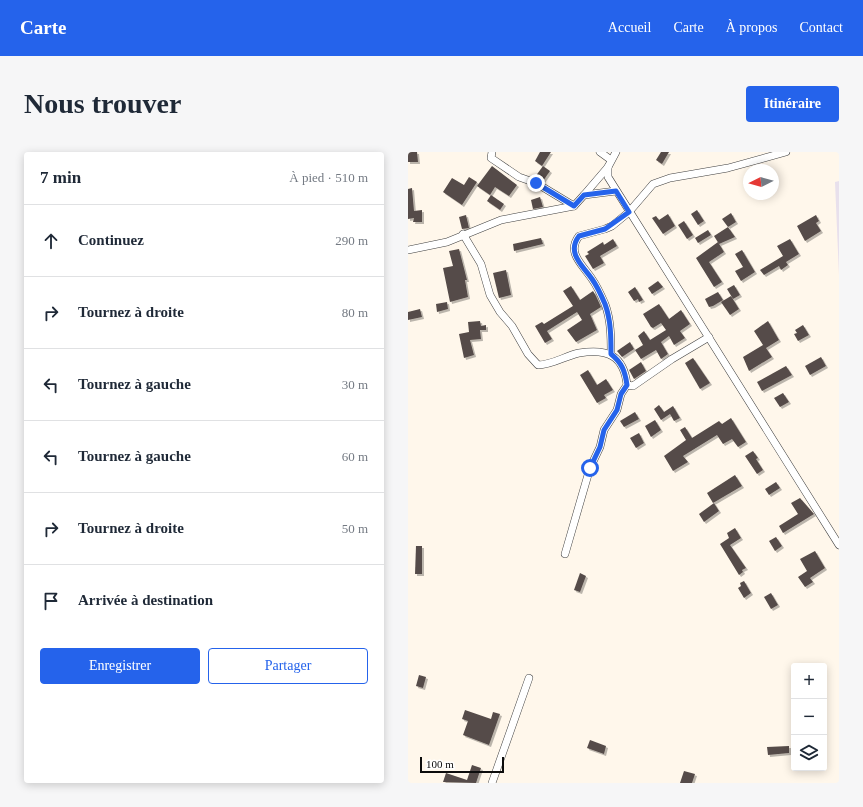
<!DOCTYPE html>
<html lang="fr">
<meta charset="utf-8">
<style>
body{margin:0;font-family:Georgia,serif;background:#f6f6f7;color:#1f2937}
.controls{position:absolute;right:12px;bottom:12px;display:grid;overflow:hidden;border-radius:4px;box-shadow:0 2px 10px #0003}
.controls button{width:36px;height:36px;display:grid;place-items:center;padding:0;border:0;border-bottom:1px solid #e0e1e3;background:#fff;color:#1f2937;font:20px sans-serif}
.compass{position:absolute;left:335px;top:12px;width:36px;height:36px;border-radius:50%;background:#fff;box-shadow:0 2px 10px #0003;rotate:265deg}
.scale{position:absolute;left:12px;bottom:10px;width:84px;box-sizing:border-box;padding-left:4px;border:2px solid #0c0c0c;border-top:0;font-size:11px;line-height:14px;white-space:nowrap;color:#0c0c0c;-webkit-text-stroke:3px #fff;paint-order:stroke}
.stop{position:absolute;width:12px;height:12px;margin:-9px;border:3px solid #2563eb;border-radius:50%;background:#fff}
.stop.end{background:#2563eb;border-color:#fff;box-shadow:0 1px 4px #0008}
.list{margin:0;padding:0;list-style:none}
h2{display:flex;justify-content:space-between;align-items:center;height:52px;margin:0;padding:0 16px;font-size:17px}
h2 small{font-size:13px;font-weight:400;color:#747a83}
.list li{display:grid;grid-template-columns:26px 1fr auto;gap:12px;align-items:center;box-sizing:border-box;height:72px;padding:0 16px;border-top:1px solid #e0e1e3}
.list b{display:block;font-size:15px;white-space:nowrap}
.list em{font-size:13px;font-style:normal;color:#747a83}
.actions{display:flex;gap:8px;padding:12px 16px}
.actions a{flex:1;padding:9px 0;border:1px solid #2563eb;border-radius:4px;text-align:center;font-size:14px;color:#2563eb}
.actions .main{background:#2563eb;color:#fff}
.icon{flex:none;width:22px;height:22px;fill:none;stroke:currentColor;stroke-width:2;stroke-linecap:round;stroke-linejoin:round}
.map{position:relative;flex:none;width:431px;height:631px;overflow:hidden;border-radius:4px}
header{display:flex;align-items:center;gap:24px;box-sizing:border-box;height:56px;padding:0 20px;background:#2563eb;color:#fff}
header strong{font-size:19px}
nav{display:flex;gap:22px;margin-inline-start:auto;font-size:14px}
.intro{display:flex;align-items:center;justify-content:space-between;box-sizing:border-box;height:96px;padding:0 24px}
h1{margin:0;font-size:28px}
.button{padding:10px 18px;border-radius:4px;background:#2563eb;color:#fff;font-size:14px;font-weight:700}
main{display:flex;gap:24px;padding:0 24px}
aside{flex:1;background:#fff;border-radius:4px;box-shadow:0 2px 10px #0003}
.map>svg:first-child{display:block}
.industrial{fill:#e8e0ec}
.building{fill:#554b48;filter:url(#shadow)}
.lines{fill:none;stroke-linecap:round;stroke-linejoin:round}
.minor-casing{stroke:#3f3f3f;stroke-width:8}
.minor{stroke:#fff;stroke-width:7}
.route{stroke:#2563eb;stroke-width:5}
</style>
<header>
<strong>Carte</strong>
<nav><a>Accueil</a><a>Carte</a><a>À propos</a><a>Contact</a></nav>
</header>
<div class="intro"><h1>Nous trouver</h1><a class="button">Itinéraire</a></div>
<main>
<aside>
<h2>7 min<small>À pied · 510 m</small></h2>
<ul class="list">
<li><svg class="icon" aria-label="ahead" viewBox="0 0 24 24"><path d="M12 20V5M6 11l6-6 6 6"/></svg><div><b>Continuez</b></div><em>290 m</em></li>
<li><svg class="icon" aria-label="right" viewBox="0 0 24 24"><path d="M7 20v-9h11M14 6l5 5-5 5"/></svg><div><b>Tournez à droite</b></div><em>80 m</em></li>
<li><svg class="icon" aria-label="left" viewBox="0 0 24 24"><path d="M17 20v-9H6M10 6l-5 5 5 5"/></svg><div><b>Tournez à gauche</b></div><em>30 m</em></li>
<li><svg class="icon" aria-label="left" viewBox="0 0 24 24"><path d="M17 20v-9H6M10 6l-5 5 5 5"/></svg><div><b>Tournez à gauche</b></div><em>60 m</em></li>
<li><svg class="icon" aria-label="right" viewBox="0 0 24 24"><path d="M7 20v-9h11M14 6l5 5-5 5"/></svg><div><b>Tournez à droite</b></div><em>50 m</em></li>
<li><svg class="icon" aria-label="arrive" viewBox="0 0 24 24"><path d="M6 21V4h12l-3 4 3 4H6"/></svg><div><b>Arrivée à destination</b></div></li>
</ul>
<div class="actions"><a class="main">Enregistrer</a><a>Partager</a></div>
</aside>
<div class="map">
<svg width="431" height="631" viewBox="0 0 431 631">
<defs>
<filter id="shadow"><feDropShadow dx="2" dy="2" stdDeviation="0" flood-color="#0004"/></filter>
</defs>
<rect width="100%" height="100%" fill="#fff7eb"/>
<path class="industrial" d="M431,29v94l-4,-93z"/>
<g class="building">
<path d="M0,0h9l1,10h-10z"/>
<path d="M132,0h11l-9,14 -7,-5z"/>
<path d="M253,0h8l-7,12 -6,-4z"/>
<path d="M84,14l25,19 -8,11 -14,-9 -5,8 -13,-9z"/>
<path d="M135,14l7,5 -7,10 -8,-4z"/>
<path d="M61,25l8,5 -15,23 -19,-13 9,-14 12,7z"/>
<path d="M4,36l2,23 8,-1v12h-9l1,-4 -6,1v-30z"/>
<path d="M83,43l13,9 -4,6 -13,-9z"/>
<path d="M132,45l3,10 -10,2 -2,-9z"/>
<path d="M289,58l7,11 -6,4 -7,-11z"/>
<path d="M323,61l5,9 -8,5 -6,-8z"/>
<path d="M260,62l7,12 -12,8 -11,-16 4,-2 3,4z"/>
<path d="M58,63l3,13 -7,1 -3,-12z"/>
<path d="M408,63l3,6 -3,2 5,8 -16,10 -8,-15z"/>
<path d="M276,69l9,14 -6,4 -9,-14z"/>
<path d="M320,75l7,10 -16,7 -5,-8z"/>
<path d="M300,78l3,5 -13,8 -3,-5z"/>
<path d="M133,86l2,6 -29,7 -1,-7z"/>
<path d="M205,87l4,7 -17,10 4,7 -11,6 -8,-13 4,-2 -2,-2 16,-10 1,3z"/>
<path d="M382,87l9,15 -13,8 2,3 -7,5 -2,-4 -15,9 -4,-5 23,-14 -6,-10z"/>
<path d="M310,90l6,10 -15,10 13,20 -8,5 -18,-29z"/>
<path d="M51,97l8,31h-2l3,17 -18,5 -7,-34 10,-2 -4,-15z"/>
<path d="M334,98l13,22 -14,9 -6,-10 8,-4 -8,-13z"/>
<path d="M98,118l5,25 -12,3 -6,-25z"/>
<path d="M250,129l5,6 -11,7 -4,-6z"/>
<path d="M326,133l6,10 -7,4 -6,-10z"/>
<path d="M163,134l9,14 13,-9 3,5 5,11 -11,7 7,16 -21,12 -9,-12 15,-10 -5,-8 -30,19 5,8 -7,4 -10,-17 7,-4 2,2 29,-18 -10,-15z"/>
<path d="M227,135l8,13 -4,2 -1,-3 -4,2 -6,-9z"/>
<path d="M310,140l5,8 -10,6 -4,1 -4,-8z"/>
<path d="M323,144l8,13 -9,6 -9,-13z"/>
<path d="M39,150l1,7 -11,3 -1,-8z"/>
<path d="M251,152l10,15 12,-9 9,14 -10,7 5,7 -11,7 -5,-9 -8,6 7,12 -7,5 -5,-9 -15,9 -6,-9 8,-5 -5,-9 6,-5 6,9 16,-10 -5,-7 -8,5 -2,-1 -8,-13z"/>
<path d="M12,157l2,8 -14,3v-8z"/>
<path d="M72,169l1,5 5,-1v5h-6l1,9 -11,1 4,15 -10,3 -5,-24 10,-2 -1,-10z"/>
<path d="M360,169l11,19 -13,8 6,9 -23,14 -6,-14 20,-12 -9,-14z"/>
<path d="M395,173l6,10 -11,6 -4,-7 3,-1 -2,-3z"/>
<path d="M222,190l4,7 -12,8 -5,-6z"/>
<path d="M413,205l5,9 -16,9 -5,-9z"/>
<path d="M285,206l17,25 -10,6 -15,-26z"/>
<path d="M233,210l5,9 -12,8 -5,-9z"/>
<path d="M378,214l6,9 -30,16 -5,-9z"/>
<path d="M180,218l9,15 9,-6 7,11 -9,5 2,3 -9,5 -17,-28z"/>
<path d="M375,241l6,9 -9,5 -6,-9z"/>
<path d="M251,253l5,7 9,-6 7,12 -6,3 -4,-7 -9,6 -7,-11z"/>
<path d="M227,260l4,7 -15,8 -4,-6z"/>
<path d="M323,266l15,24 -8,5 -6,-8 -9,5 -6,-9 -34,21 5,6 -15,9 -9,-15 22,-16 -6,-10 5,-3 7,11 27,-17 3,3z"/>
<path d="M247,268l6,10 -10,7 -6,-11z"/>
<path d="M231,281l5,10 -8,5 -6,-10z"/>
<path d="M345,299l5,7 -2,1 7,11 -6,4 -12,-18z"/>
<path d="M327,323l7,11 -29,17 -6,-10z"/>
<path d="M368,330l4,6 -11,7 -4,-6z"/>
<path d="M392,346l14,16 -31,19 -4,-7 19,-12 -7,-11z"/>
<path d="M306,351l5,8 -15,11 -5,-8z"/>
<path d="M327,376l6,10 -11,7 16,23 -4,2 1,2 -4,3 -19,-31 9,-6 -2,-5z"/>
<path d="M368,385l6,9 -7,5 -6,-10z"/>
<path d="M8,394h6v28h-7z"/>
<path d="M407,399l10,17 -15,10 3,4 -8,5 -7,-10 9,-6 -7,-12z"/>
<path d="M172,421l6,3 -6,16 -6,-2z"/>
<path d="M336,429l7,12 -7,5 -6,-10 3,-2 -1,-3z"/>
<path d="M363,441l7,12 -7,4 -7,-12z"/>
<path d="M11,523l7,2 -3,11 -7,-2z"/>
<path d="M57,558l26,9 2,-7 7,2 -11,31 -26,-10 5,-14 -6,-2z"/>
<path d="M182,588l16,6 -2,8 -17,-6z"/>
<path d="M381,594v7l-21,2 -1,-8z"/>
<path d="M64,613l9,3 -5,15 -33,-1 3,-9 21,7z"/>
<path d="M276,619l11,3 -3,9h-12z"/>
</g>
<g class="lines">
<defs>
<g id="minor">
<path d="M84,0l-1,6 28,19 17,6 38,23"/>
<path d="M192,0l11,8"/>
<path d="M208,0l-8,15v10l231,368"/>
<path d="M176,43l24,-28"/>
<path d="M55,82l18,30 9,31 10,17 12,14 16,28 10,11c14,0 27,-9 41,-12 29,-5 45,3 48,32l-6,9 -4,16 -13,20 -4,17 -10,21 -25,86"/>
<path d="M0,98l39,-8 54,-22 73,-14 10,-11 32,-4"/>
<path d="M203,202c0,-16 0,-34 -6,-50 -3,-7 -8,-18 -13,-25 -9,-14 -26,-26 -13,-43l26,-7 7,-3 17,-14 24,-28 17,-6 58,-10 58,-16"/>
<path d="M219,233l6,1 39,-27 37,-22"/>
<path d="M84,631l37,-105"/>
</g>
</defs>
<use href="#minor" class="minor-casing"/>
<use href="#minor" class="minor"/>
</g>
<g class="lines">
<path class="route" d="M128,31l38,23 10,-11 32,-4 13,21 -24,17 -26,7c-13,17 4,30 13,43 5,7 10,18 13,25 6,16 6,34 6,50 11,9 14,17 16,31l-6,9 -4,16 -13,20 -4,17 -10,21"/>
</g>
</svg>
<div class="controls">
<button>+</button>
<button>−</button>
<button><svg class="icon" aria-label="layers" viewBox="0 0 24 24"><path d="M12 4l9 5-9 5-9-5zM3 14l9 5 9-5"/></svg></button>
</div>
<svg class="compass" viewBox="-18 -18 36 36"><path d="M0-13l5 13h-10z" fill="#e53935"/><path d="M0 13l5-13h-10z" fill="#747a83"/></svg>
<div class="scale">100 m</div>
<div class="stop" style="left:182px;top:316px"></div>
<div class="stop end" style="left:128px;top:31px"></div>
</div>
</main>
